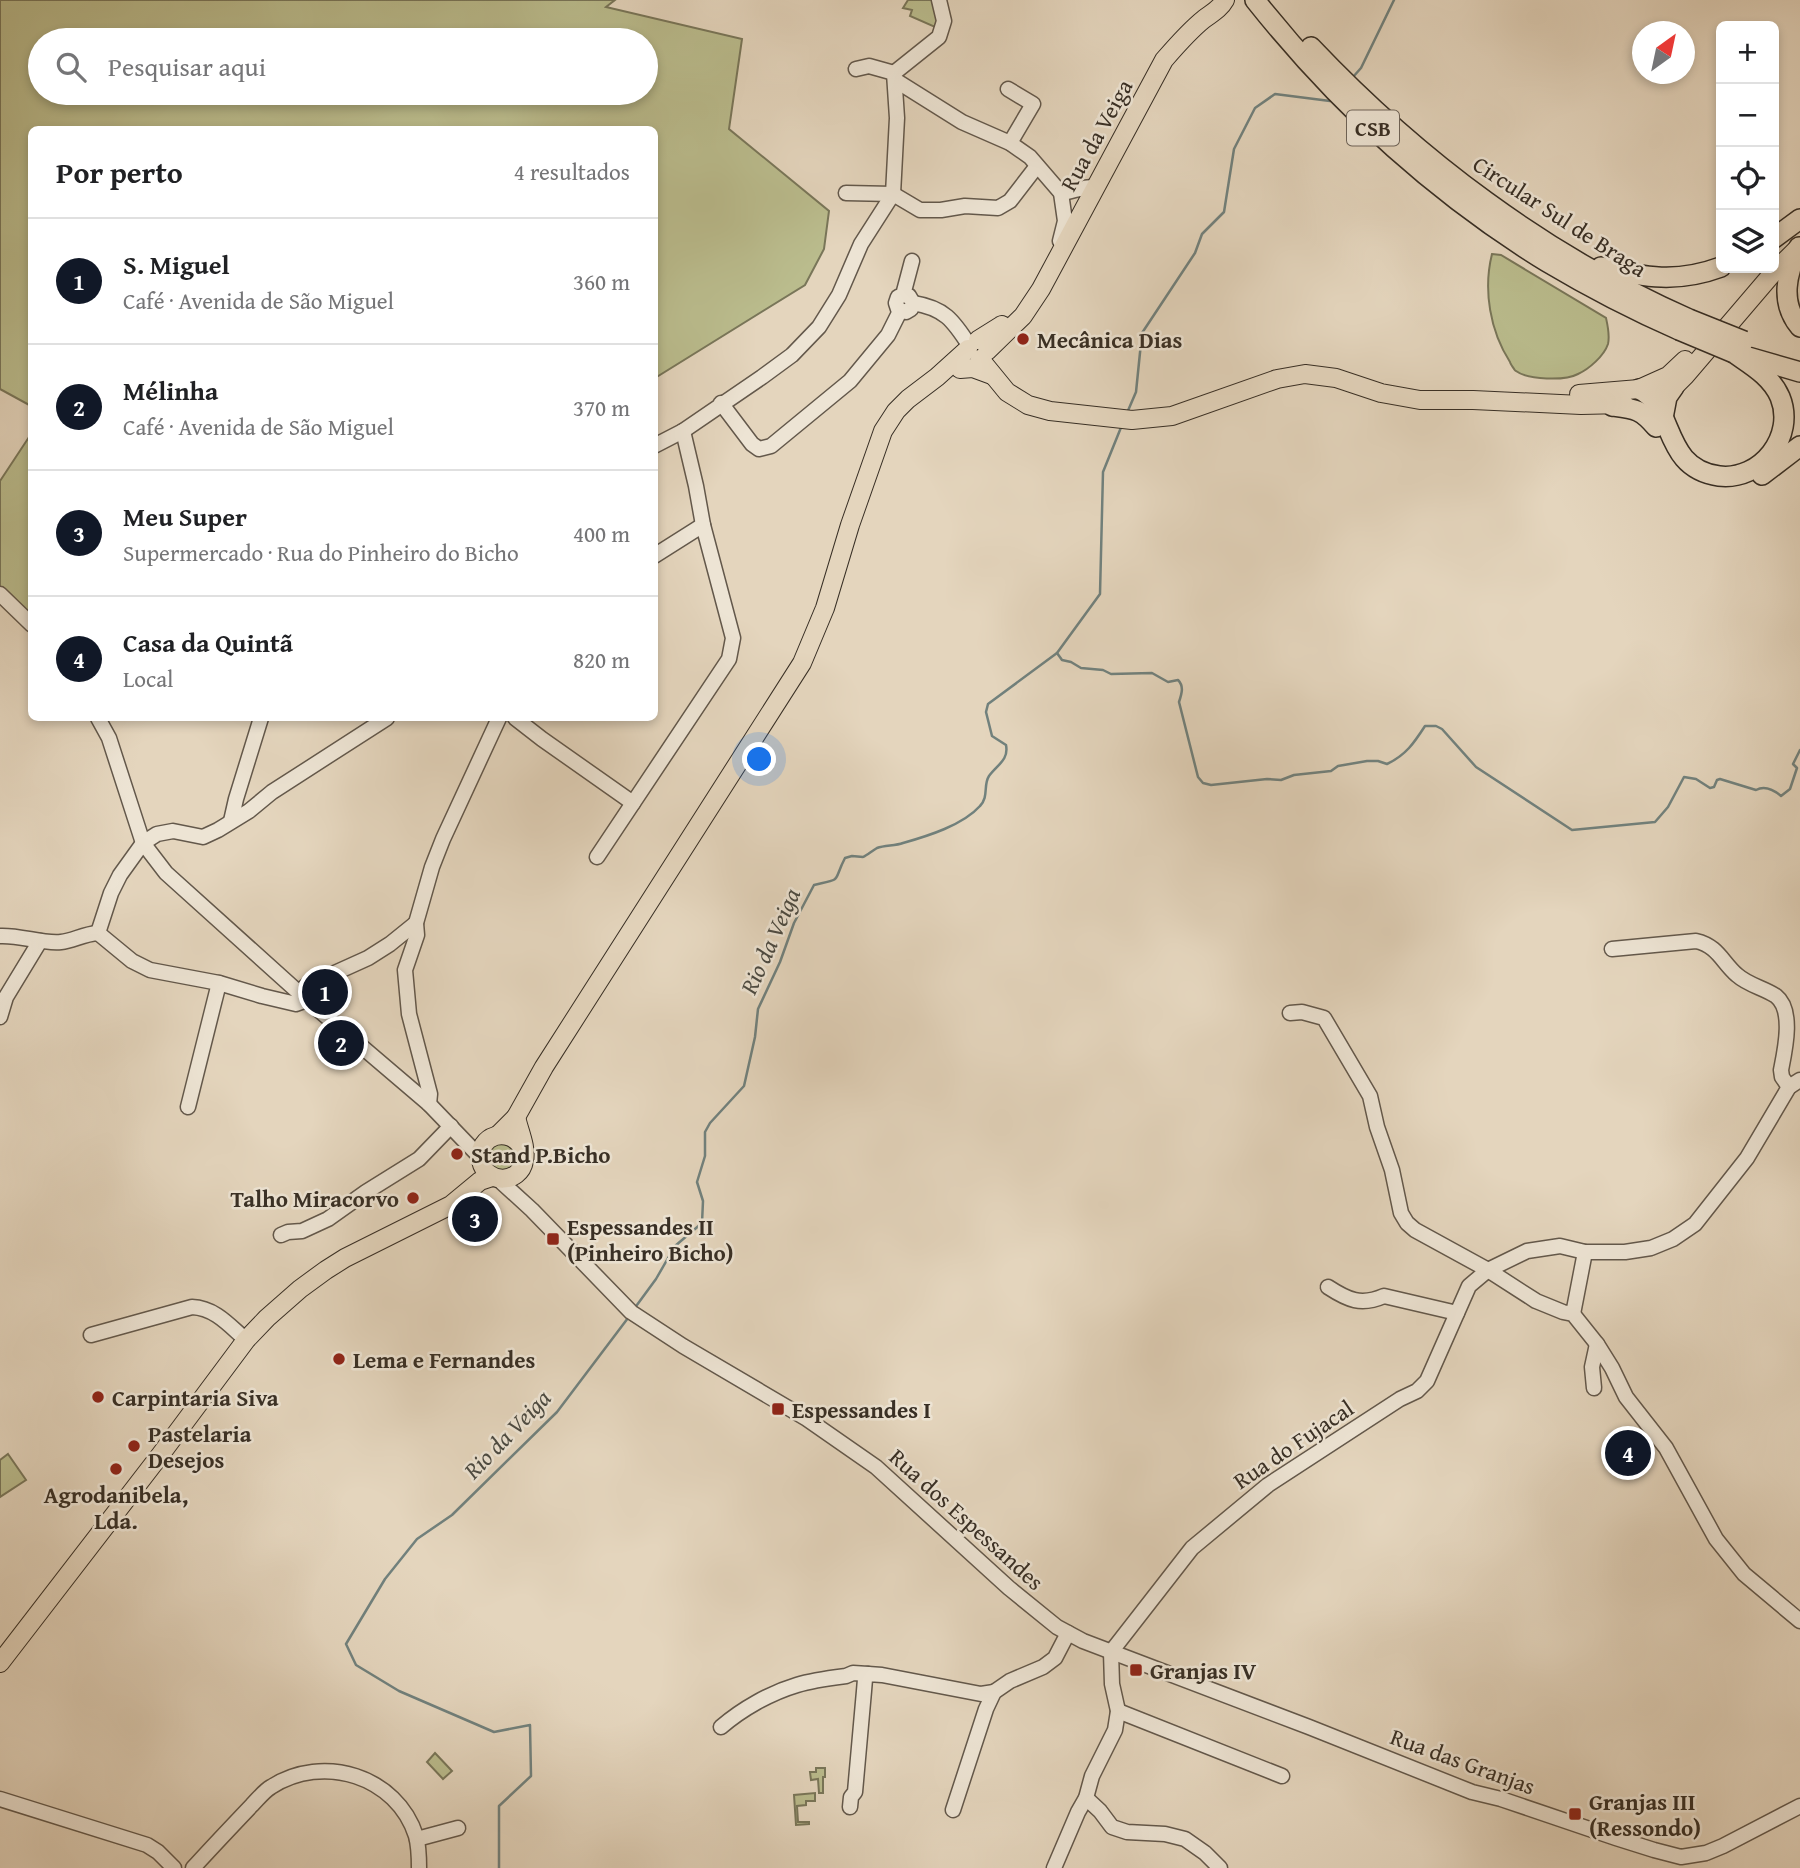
<!DOCTYPE html>
<html lang="pt">
<meta charset="utf-8">
<style>
body{margin:0;font-family:"Gentium Book Plus",serif;background:#f6f6f6;color:#202124}
.controls{position:absolute;right:21px;top:21px;display:grid;overflow:hidden;border-radius:10px;box-shadow:0 4px 10px #0003}
.controls button{width:63px;height:63px;display:grid;place-items:center;padding:0;border:0;border-bottom:2px solid #e0e0e0;background:#fff;color:#202124;font:35px sans-serif}
.compass{position:absolute;left:1632px;top:21px;width:63px;height:63px;border-radius:50%;background:#fff;box-shadow:0 4px 10px #0003;rotate:33deg}
.you{position:absolute;left:760px;top:760px;width:24px;height:24px;margin:-18px;border:5px solid #fff;border-radius:50%;background:#1a73e8;box-shadow:0 0 0 10px #1a73e833}
.badge{display:grid;place-items:center;width:46px;height:46px;border-radius:50%;background:#111827;color:#fff;font-size:23px;font-weight:700}
.pin{position:absolute;translate:-50% -50%;border:4px solid #fff;box-shadow:0 2px 7px #0006}
.list{margin:0;padding:0;list-style:none}
h2{display:flex;justify-content:space-between;align-items:center;height:91px;margin:0;padding:0 28px;font-size:30px}
h2 small{font-size:23px;font-weight:400;color:#757577}
.list li{display:grid;grid-template-columns:46px 1fr auto;gap:21px;align-items:center;box-sizing:border-box;height:126px;padding:0 28px;border-top:2px solid #e0e0e0}
.list b{display:block;font-size:26px;white-space:nowrap}
.list p{margin:0;font-size:23px;white-space:nowrap;color:#757577}
.list em{font-size:23px;font-style:normal;color:#757577}
.icon{flex:none;width:38px;height:38px;fill:none;stroke:currentColor;stroke-width:2;stroke-linecap:round;stroke-linejoin:round}
.map{position:relative;flex:none;width:1800px;height:1868px;overflow:hidden}
.search{position:absolute;background:#fff;box-shadow:0 4px 10px #0003;left:28px;top:28px;width:630px;height:77px;display:flex;align-items:center;gap:18px;box-sizing:border-box;padding:0 24px;border-radius:38px;color:#757577;font-size:26px}
.panel{position:absolute;background:#fff;box-shadow:0 4px 10px #0003;left:28px;top:126px;width:630px;height:595px;border-radius:10px}
.map>svg:first-child{display:block}
.green{fill:#babc8d;stroke:#797659;stroke-width:2;fill-rule:evenodd}
.lines{fill:none;stroke-linecap:round;stroke-linejoin:round}
.stream{stroke:#71817d;stroke-width:2.5}
.minor-casing{stroke:#63584b;stroke-width:17}
.major-casing{stroke:#382f25;stroke-width:20}
.highway-casing{stroke:#382f25;stroke-width:22}
.minor{stroke:#ede4d4;stroke-width:14}
.major{stroke:#e4d5bd;stroke-width:18}
.highway{stroke:#e4d5bd;stroke-width:19}
.highway-bridge-casing{stroke:#382f25;stroke-width:22;stroke-linecap:butt}
.highway-bridge{stroke:#e4d5bd;stroke-width:19}
.poi-dot{fill:#8f2418;stroke:#ede4d4;stroke-width:2.5}
.labels{text-anchor:middle;dominant-baseline:central;stroke-width:5;stroke-linejoin:round;paint-order:stroke}
.shield{fill:#ede4d4;stroke:#6e655a;stroke-width:2}
.shield-label{font-size:21px;font-weight:bold;fill:#382f25}
.street-label{font-size:23px;fill:#382f25;stroke:#ede4d4}
.poi-label{font-size:23px;font-weight:bold;fill:#382f25;stroke:#ede4d4;text-anchor:start}
.water-label{font-size:24px;font-style:italic;fill:#4b4a42;stroke:#ede4d4}
</style>
<div class="map">
<svg width="1800" height="1868" viewBox="0 0 1800 1868">
<rect width="100%" height="100%" fill="#e4d5bd"/>
<filter id="stains"><feTurbulence type="fractalNoise" baseFrequency=".00286" numOctaves="4"/><feColorMatrix values="0 0 0 0 .2 0 0 0 0 .09 0 0 0 0 .02 0 0 0 .5 -.17"/></filter>
<radialGradient id="worn" r=".72"><stop offset=".6" stop-color="#630" stop-opacity="0"/><stop offset="1" stop-color="#630" stop-opacity=".3"/></radialGradient>
<g class="green">
<path d="M0,0h615l-9,7 136,32 -13,90 100,82 -5,38 -19,36 -150,93 -1,-248h-622l-1,276 -31,-17zM40,40h606v53h-606z"/>
<path d="M908,0h24l6,20 -3,7 -25,-11 2,-6 -9,-2z"/>
<path d="M1492,254l9,1 105,63c2,9 4,17 2,26 -4,12 -19,25 -30,30 -13,7 -50,6 -62,-3 -1,0 -6,-8 -6,-9 -20,-31 -27,-72 -18,-108z"/>
<path d="M31,434v182l-16,-13 -15,-16v-106z"/>
<path d="M502,1140l17,12 -7,20 -22,-3 -2,-21z"/>
<path d="M8,1454l18,26 -26,17v-37z"/>
<path d="M435,1753l17,18 -9,8 -16,-17z"/>
<path d="M816,1768h9v9h-2v16h-4l-1,-14 -7,1 -1,-8h6z"/>
<path d="M815,1793v8h-9v4l-9,1 1,16h11v2l-13,1 -2,-30z"/>
</g>
<g class="lines">
<g class="stream">
<path d="M1353,77l8,-9 33,-68"/>
<path d="M1127,413l9,-21 6,-59 53,-80 7,-19 22,-22 10,-63 21,-41 20,-14 55,7 1,-2"/>
<path d="M1057,653l5,7 9,2 10,6 22,2 8,4 41,-1 16,9 10,-2c6,6 4,13 1,22l19,75 5,6 8,2 56,-6 14,1 13,-5 37,-4 7,-5 29,-5h11l9,3c19,-9 27,-21 38,-38h11l6,3 34,38 96,63 83,-8 13,-15 16,-30 12,2 14,9 4,-1 3,-7 3,-1 36,11c9,-5 18,0 25,6l9,-7 7,-21 -4,-4 7,-14"/>
<path d="M634,1309l22,-30 19,-33 27,-23 1,-22 -6,-19 8,-26v-24l5,-9 34,-37 11,-49 3,-28 22,-47 14,-39 20,-38c30,-7 18,-2 31,-27l7,-2 11,1c4,-2 9,-6 14,-9 8,-3 18,-2 26,-5 25,-7 60,-18 77,-37 9,-9 3,-21 9,-30 8,-11 20,-16 17,-31l-14,-9 -6,-24 2,-8 69,-51 43,-59 3,-122 19,-47"/>
<path d="M499,1868v-62l32,-30 -1,-51 -36,7 -95,-41 -43,-26 -10,-21 39,-65 32,-40 35,-24 105,-103 71,-94"/>
</g>
<defs>
<g id="minor">
<path d="M856,69l13,-3 25,7"/>
<path d="M894,73l45,-36 5,-16 -5,-21"/>
<path d="M895,80l67,42 48,21 20,14 31,36 4,28 -5,20 3,4"/>
<path d="M1008,89l25,15 -23,39"/>
<path d="M846,193l47,1 27,16h21l24,-4 33,2 12,-7 27,-35"/>
<path d="M1061,193c11,-1 23,-7 34,-6"/>
<path d="M903,295l6,1 4,7 -2,6 -5,3 -8,-3 -2,-6 2,-6 5,-2 9,-34"/>
<path d="M913,303c31,5 40,17 56,42"/>
<path d="M721,403l31,41 7,5 12,-3 79,-65 38,-46 12,-24"/>
<path d="M683,431l13,55 7,39"/>
<path d="M654,446l29,-15 79,-54 30,-22 27,-28 20,-32 22,-51 32,-50 4,-76 -3,-45"/>
<path d="M0,594l32,31"/>
<path d="M98,718l11,20 34,105 23,30 141,127 122,104 51,53"/>
<path d="M515,718l27,21 91,64"/>
<path d="M231,821l5,-22 25,-81"/>
<path d="M597,857l132,-198 4,-21 -30,-113 -49,31"/>
<path d="M98,933l13,-40 9,-18 23,-32 14,-9 16,-3 30,6 15,-7 31,-19 23,-19 115,-74"/>
<path d="M0,936c21,-1 42,8 61,6 12,-1 22,-8 37,-9l34,28 18,9 69,13 43,13 34,8 11,-4"/>
<path d="M1612,949l84,-8c22,5 26,21 41,34 11,10 27,13 39,21 18,14 9,54 5,74l1,7 7,10"/>
<path d="M299,992l7,-6 62,-28 22,-14 26,-21"/>
<path d="M1290,1013l12,-1 22,6 46,78 7,31 15,43 9,43 6,10 8,7 73,40 48,31 27,11 10,2 24,30 15,24 14,29 40,51 50,91 28,35 56,47"/>
<path d="M0,1017l6,-20 34,-56"/>
<path d="M429,1104l1,-10 -21,-80 -4,-44 12,-35 -1,-12 16,-56 11,-28 56,-121"/>
<path d="M188,1107l31,-124"/>
<path d="M498,1179l34,31 99,102 52,34 124,73 69,48 133,121 48,39 26,14 226,86 163,65 29,7 115,39 38,12 27,7 25,-4 17,-7 77,-40"/>
<path d="M281,1235l7,-3 14,-1 26,-12 38,-27 53,-33 32,-33"/>
<path d="M1328,1287c20,13 33,19 56,9l73,17"/>
<path d="M1573,1314l12,-62"/>
<path d="M91,1335l101,-28c23,1 37,18 54,33"/>
<path d="M1594,1388l-2,-21 5,-23"/>
<path d="M1111,1652l81,-104 76,-63 132,-86 17,-8 10,-10 42,-95 19,-16 39,-19 33,-5 25,6h40l26,-4 22,-9 22,-15 52,-66 42,-71 11,-7"/>
<path d="M1118,1711l164,65"/>
<path d="M721,1727c21,-18 49,-34 76,-42 16,-5 33,-7 49,-9l7,-3 15,1"/>
<path d="M1086,1798l14,13 12,16 15,5 38,2 20,5 20,14 15,15"/>
<path d="M0,1799l147,46 11,7 16,16"/>
<path d="M850,1807l1,-10 4,-5 9,-101 1,-12 3,-5 14,1 99,19 13,-2"/>
<path d="M953,1810l33,-101 8,-17 16,-11 33,-14 12,-9 13,-25"/>
<path d="M417,1839l41,-11"/>
<path d="M193,1868c19,-21 39,-42 59,-63 6,-6 12,-14 19,-18 52,-34 126,-11 145,49 3,11 3,21 3,32"/>
<path d="M1054,1868l24,-56 8,-14 6,-22 23,-46 3,-19 -6,-27 -1,-32"/>
</g>
<g id="major">
<path d="M978,340l24,-15"/>
<path d="M987,351l36,-35 18,-27 123,-229c13,-15 25,-29 40,-41 8,-6 16,-10 21,-19"/>
<path d="M980,359l27,33 21,13 22,6 82,9 40,-4 105,-37 28,-5 31,4 45,15 39,7h53l108,5 43,-1"/>
<path d="M960,369l13,-1 19,7"/>
<path d="M1664,393l10,-6 11,-11 88,-103 26,-26"/>
<path d="M1579,394l60,-5 29,-13 17,-16"/>
<path d="M516,1117c3,14 11,30 8,44 -4,23 -38,24 -43,0 -5,-26 29,-37 43,-11"/>
<path d="M498,1135l18,-18 28,-50 258,-404 23,-55 25,-83 33,-94 13,-20 12,-12 29,-22 31,-28"/>
<path d="M0,1663l161,-209 85,-114 21,-22 33,-29 26,-19 19,-12 106,-53 29,-24 12,-4"/>
</g>
<g id="highway">
<path d="M1255,0c81,102 180,193 292,262 42,25 86,48 132,68"/>
<path d="M1311,47c107,113 235,209 378,272"/>
<path d="M1774,238l26,-19"/>
<path d="M1799,247c-12,26 -20,55 1,80"/>
<path d="M1601,267c44,11 77,16 120,0"/>
<path d="M1748,357l52,15"/>
<path d="M1639,389c37,17 22,79 80,87 42,5 77,-40 61,-79 -9,-21 -29,-32 -46,-44"/>
<path d="M1612,406c23,3 29,3 44,21"/>
<path d="M1663,418l4,-21 7,-10"/>
<path d="M1762,475l38,-29"/>
</g>
</defs>
<use href="#minor" class="minor-casing"/>
<use href="#major" class="major-casing"/>
<use href="#highway" class="highway-casing"/>
<use href="#minor" class="minor"/>
<use href="#major" class="major"/>
<use href="#highway" class="highway"/>
<defs>
<g id="highway-bridge">
<path d="M1689,319l55,22"/>
<path d="M1679,330l55,23"/>
</g>
</defs>
<use href="#highway-bridge" class="highway-bridge-casing"/>
<use href="#highway-bridge" class="highway-bridge"/>
</g>
<g class="poi-dot">
<circle cx="1023" cy="339" r="7"/>
<circle cx="457" cy="1154" r="7"/>
<circle cx="413" cy="1198" r="7"/>
<rect x="546" y="1232" width="14" height="14" rx="3.5"/>
<circle cx="339" cy="1359" r="7"/>
<circle cx="98" cy="1397" r="7"/>
<rect x="771" y="1402" width="14" height="14" rx="3.5"/>
<circle cx="134" cy="1446" r="7"/>
<circle cx="116" cy="1469" r="7"/>
<rect x="1129" y="1663" width="14" height="14" rx="3.5"/>
<rect x="1568" y="1807" width="14" height="14" rx="3.5"/>
</g>
<g class="labels">
<rect class="shield" x="1347" y="110.5" width="52" height="35" rx="5"/>
<g class="shield-label">
<text x="1373" y="128">CSB</text>
</g>
<g class="street-label">
<text transform="translate(1096 135) rotate(-61)">Rua da Veiga</text>
<text transform="translate(1560 216) rotate(33)">Circular Sul de Braga</text>
<text transform="translate(1293 1444) rotate(-34)">Rua do Fujacal</text>
<text transform="translate(967 1519) rotate(42)">Rua dos Espessandes</text>
<text transform="translate(1463 1761) rotate(20)">Rua das Granjas</text>
</g>
<g class="poi-label">
<text x="1037" y="339">Mecânica Dias</text>
<text x="471" y="1154">Stand P.Bicho</text>
<text x="399" y="1198" text-anchor="end">Talho Miracorvo</text>
<text x="567" y="1226">Espessandes II<tspan x="567" dy="26">(Pinheiro Bicho)</tspan></text>
<text x="353" y="1359">Lema e Fernandes</text>
<text x="112" y="1397">Carpintaria Siva</text>
<text x="792" y="1409">Espessandes I</text>
<text x="148" y="1433">Pastelaria<tspan x="148" dy="26">Desejos</tspan></text>
<text x="116" y="1494" text-anchor="middle">Agrodanibela,<tspan x="116" dy="26">Lda.</tspan></text>
<text x="1150" y="1670">Granjas IV</text>
<text x="1589" y="1801">Granjas III<tspan x="1589" dy="26">(Ressondo)</tspan></text>
</g>
<g class="water-label">
<text transform="translate(770 941) rotate(-66)">Rio da Veiga</text>
<text transform="translate(507 1434) rotate(-46)">Rio da Veiga</text>
</g>
</g>
<rect width="100%" height="100%" filter="url(#stains)"/>
<rect width="100%" height="100%" fill="url(#worn)"/>
</svg>
<div class="controls">
<button>+</button>
<button>−</button>
<button><svg class="icon" aria-label="locate" viewBox="0 0 24 24"><circle cx="12" cy="12" r="6"/><path d="M12 2v4M12 18v4M2 12h4M18 12h4"/></svg></button>
<button><svg class="icon" aria-label="layers" viewBox="0 0 24 24"><path d="M12 4l9 5-9 5-9-5zM3 14l9 5 9-5"/></svg></button>
</div>
<svg class="compass" viewBox="-18 -18 36 36"><path d="M0-13l5 13h-10z" fill="#e53935"/><path d="M0 13l5-13h-10z" fill="#757577"/></svg>
<div class="you"></div>
<div class="pin badge" style="left:325px;top:992px">1</div>
<div class="pin badge" style="left:341px;top:1043px">2</div>
<div class="pin badge" style="left:475px;top:1219px">3</div>
<div class="pin badge" style="left:1628px;top:1453px">4</div>
<div class="search"><svg class="icon" aria-label="search" viewBox="0 0 24 24"><circle cx="10" cy="10" r="6"/><path d="M15 15l6 6"/></svg>Pesquisar aqui</div>
<section class="panel">
<h2>Por perto<small>4 resultados</small></h2>
<ul class="list">
<li><span class="badge">1</span><div><b>S. Miguel</b><p>Café · Avenida de São Miguel</p></div><em>360 m</em></li>
<li><span class="badge">2</span><div><b>Mélinha</b><p>Café · Avenida de São Miguel</p></div><em>370 m</em></li>
<li><span class="badge">3</span><div><b>Meu Super</b><p>Supermercado · Rua do Pinheiro do Bicho</p></div><em>400 m</em></li>
<li><span class="badge">4</span><div><b>Casa da Quintã</b><p>Local</p></div><em>820 m</em></li>
</ul>
</section>
</div>
